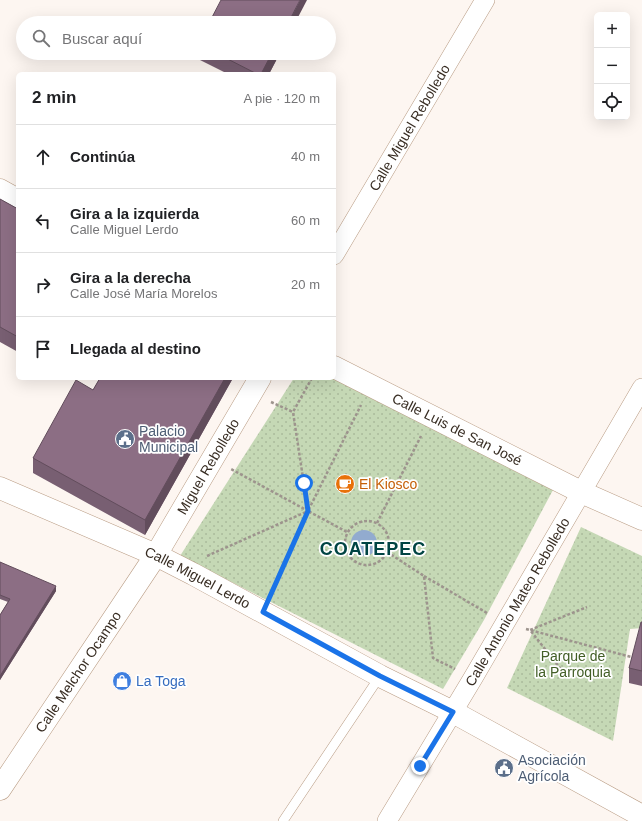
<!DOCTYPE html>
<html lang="es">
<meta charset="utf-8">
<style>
body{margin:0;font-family:Helvetica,sans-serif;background:#f2f2f2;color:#202124}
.controls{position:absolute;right:12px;top:12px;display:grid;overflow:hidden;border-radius:6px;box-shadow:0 4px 16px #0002}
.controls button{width:36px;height:36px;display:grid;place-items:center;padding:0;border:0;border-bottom:1px solid #e0e0e0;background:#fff;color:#202124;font:20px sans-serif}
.stop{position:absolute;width:12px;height:12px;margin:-9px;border:3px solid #1a73e8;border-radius:50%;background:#fff}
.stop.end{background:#1a73e8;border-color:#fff;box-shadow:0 1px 4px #0008}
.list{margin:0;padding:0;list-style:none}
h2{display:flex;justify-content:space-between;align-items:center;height:52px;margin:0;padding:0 16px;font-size:17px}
h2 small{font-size:13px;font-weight:400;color:#757577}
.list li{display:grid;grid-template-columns:26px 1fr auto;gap:12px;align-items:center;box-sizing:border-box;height:64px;padding:0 16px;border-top:1px solid #e0e0e0}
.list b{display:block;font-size:15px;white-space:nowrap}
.list p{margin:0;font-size:13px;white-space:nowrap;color:#757577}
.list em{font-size:13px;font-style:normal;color:#757577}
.icon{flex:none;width:22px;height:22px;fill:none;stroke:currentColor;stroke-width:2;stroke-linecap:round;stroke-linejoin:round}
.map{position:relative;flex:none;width:642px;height:821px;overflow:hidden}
.search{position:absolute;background:#fff;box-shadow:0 4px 16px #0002;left:16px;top:16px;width:320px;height:44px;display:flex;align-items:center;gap:10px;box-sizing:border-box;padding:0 14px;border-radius:22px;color:#757577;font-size:15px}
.panel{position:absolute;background:#fff;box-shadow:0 4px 16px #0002;left:16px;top:72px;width:320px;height:308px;border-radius:6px}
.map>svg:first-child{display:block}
.grass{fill:url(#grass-dots)}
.water{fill:#92abcf}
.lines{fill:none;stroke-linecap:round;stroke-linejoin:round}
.lane-casing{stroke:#b99c84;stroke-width:10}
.street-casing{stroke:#b99c84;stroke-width:20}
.secondary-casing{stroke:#b99c84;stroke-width:23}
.path{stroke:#9d948d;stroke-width:2.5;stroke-dasharray:3 2;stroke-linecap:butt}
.lane{stroke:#fff;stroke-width:9}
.street{stroke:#fff;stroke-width:19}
.secondary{stroke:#fff;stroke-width:22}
.wall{fill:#785f72}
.shaded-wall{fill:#624d5c}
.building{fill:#8c6e84;stroke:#624d5c}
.route{stroke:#1a73e8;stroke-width:5}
.labels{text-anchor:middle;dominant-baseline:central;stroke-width:3.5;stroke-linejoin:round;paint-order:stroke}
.street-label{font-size:14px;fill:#372c22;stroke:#fff}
.service-label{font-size:14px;fill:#4e5e75;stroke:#fff;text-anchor:start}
.food-label{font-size:14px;fill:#c56008;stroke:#fff;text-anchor:start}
.park-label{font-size:14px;fill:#425e26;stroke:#fff}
.shop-label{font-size:14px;fill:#366cbe;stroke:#fff;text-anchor:start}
.district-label{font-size:18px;font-weight:bold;letter-spacing:1px;fill:#004443;stroke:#fff}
</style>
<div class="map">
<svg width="642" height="821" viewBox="0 0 642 821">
<defs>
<pattern id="grass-dots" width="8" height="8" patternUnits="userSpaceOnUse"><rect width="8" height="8" fill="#c5d8b5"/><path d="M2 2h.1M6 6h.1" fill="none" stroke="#aaba9b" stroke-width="1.8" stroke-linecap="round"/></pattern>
</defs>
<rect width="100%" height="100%" fill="#fdf6f1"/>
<g class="grass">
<path d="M294,378h39l221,110 -70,132 -41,69 -263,-133z"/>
<path d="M581,527l61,29v72l-12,1 -17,112 -106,-53z"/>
</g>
<circle class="water" cx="364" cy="543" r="13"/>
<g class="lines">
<defs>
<path id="lane" d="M283,821l97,-145"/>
<g id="street">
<path id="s1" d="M334,255l151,-255"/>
<path id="s2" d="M387,821l86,-143 169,-290"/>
</g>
<g id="secondary">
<path d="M0,190l18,10"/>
<path id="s3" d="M334,367l247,125 61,27"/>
<path id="s4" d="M0,488l156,67 37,19 187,102 73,36 189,104"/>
<path id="s5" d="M0,789l156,-234 104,-177"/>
</g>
</defs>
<use href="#lane" class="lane-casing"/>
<use href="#street" class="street-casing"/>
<use href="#secondary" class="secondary-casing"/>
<g class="path">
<path d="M312,378l-19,34 15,99 39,21"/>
<path d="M271,402l22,10"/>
<circle cx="367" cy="543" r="22"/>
<path d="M377,523l44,-87"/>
<path d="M387,552l37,24 9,82 22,11"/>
<path d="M207,556l101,-45 -77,-42"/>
<path d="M424,576l63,37"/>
<path d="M272,592l36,-81 53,-106"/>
<path d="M526,629l109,29"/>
<path d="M567,677l-37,-47 57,-23"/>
</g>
<use href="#lane" class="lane"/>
<use href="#street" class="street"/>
<use href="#secondary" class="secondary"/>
</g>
<g class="wall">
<path d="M198,53h82l-11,21h-41l-30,-15z"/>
<path d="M0,199l18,10v143l-18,-10z"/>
<path d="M100,378h133l-88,157 -112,-62v-15l60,-68z"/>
<path d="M0,562l56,29 -56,89v-65l8,-13 -8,-3z"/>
<path d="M642,622v64l-13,-3v-15z"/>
</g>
<g class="shaded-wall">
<path d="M300,0h7l-12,23h-7z"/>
<path d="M272,53h8l-11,21h-8z"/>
<path d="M225,378h8l-88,157v-15z"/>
<path d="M56,586v5l-56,89v-4z"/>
</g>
<g class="building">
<path d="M221,0h79l-12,23h-79z"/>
<path d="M216,53h56l-11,21h-4z"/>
<path d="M0,199l18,10v128l-18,-10z"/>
<path d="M100,378h125l-80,142 -112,-62 43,-78 17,10z"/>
<path d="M0,562l56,24 -56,90v-61l10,-16 -10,-4z"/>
<path d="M641,622h1v49l-13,-3z"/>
</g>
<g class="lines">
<path class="route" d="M304,483l4,28 -45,101 117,64 73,36 -33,54"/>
</g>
<defs>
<symbol id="civic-disc" viewBox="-11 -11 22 22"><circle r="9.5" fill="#5c6f8a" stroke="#fff"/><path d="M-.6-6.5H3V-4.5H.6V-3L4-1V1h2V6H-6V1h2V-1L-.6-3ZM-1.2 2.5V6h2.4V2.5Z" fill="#fff"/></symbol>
<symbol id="cafe-disc" viewBox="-11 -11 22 22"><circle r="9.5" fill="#e8710a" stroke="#fff"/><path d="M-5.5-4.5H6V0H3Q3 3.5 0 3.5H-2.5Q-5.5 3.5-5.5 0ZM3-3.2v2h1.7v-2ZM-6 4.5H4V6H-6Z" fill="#fff"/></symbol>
<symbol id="shop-disc" viewBox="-11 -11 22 22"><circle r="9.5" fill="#3f7fe0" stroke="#fff"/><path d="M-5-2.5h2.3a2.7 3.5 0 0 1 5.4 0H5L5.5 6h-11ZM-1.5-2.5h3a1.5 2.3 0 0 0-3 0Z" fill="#fff"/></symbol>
</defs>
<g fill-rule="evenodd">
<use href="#civic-disc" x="114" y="428" width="22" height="22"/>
<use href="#cafe-disc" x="334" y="473" width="22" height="22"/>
<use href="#shop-disc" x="111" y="670" width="22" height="22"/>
<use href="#civic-disc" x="493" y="757" width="22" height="22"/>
</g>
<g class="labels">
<g class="street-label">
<text stroke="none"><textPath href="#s1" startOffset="148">Calle Miguel Rebolledo</textPath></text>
<text stroke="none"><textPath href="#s3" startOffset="138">Calle Luis de San José</textPath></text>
<text stroke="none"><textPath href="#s5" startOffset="384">Miguel Rebolledo</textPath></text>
<text stroke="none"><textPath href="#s4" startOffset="217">Calle Miguel Lerdo</textPath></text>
<text stroke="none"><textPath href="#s2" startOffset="255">Calle Antonio Mateo Rebolledo</textPath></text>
<text stroke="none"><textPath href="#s5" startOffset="141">Calle Melchor Ocampo</textPath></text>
</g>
<g class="service-label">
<text x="139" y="431">Palacio<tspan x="139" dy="16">Municipal</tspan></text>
<text x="518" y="760">Asociación<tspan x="518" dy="16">Agrícola</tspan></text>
</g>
<g class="food-label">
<text x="359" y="484">El Kiosco</text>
</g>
<g class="park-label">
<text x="573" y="656">Parque de<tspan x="573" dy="16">la Parroquia</tspan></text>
</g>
<g class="shop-label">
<text x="136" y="681">La Toga</text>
</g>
<g class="district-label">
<text x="373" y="549">COATEPEC</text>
</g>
</g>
</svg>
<div class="controls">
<button>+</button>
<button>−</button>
<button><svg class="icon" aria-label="locate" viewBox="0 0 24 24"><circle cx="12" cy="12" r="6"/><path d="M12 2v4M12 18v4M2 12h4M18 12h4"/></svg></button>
</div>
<div class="stop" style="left:304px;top:483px"></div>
<div class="stop end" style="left:420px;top:766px"></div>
<div class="search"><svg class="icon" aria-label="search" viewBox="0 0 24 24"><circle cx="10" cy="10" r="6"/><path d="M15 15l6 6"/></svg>Buscar aquí</div>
<section class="panel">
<h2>2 min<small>A pie · 120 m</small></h2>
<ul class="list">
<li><svg class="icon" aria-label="ahead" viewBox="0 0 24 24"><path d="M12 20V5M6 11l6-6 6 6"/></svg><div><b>Continúa</b></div><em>40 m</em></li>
<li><svg class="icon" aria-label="left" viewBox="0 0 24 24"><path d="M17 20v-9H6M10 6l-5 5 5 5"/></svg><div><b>Gira a la izquierda</b><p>Calle Miguel Lerdo</p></div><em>60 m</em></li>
<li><svg class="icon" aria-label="right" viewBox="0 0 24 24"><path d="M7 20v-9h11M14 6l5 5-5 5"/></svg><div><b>Gira a la derecha</b><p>Calle José María Morelos</p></div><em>20 m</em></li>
<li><svg class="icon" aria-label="arrive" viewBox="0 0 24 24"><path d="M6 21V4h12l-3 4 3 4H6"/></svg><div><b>Llegada al destino</b></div></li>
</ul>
</section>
</div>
